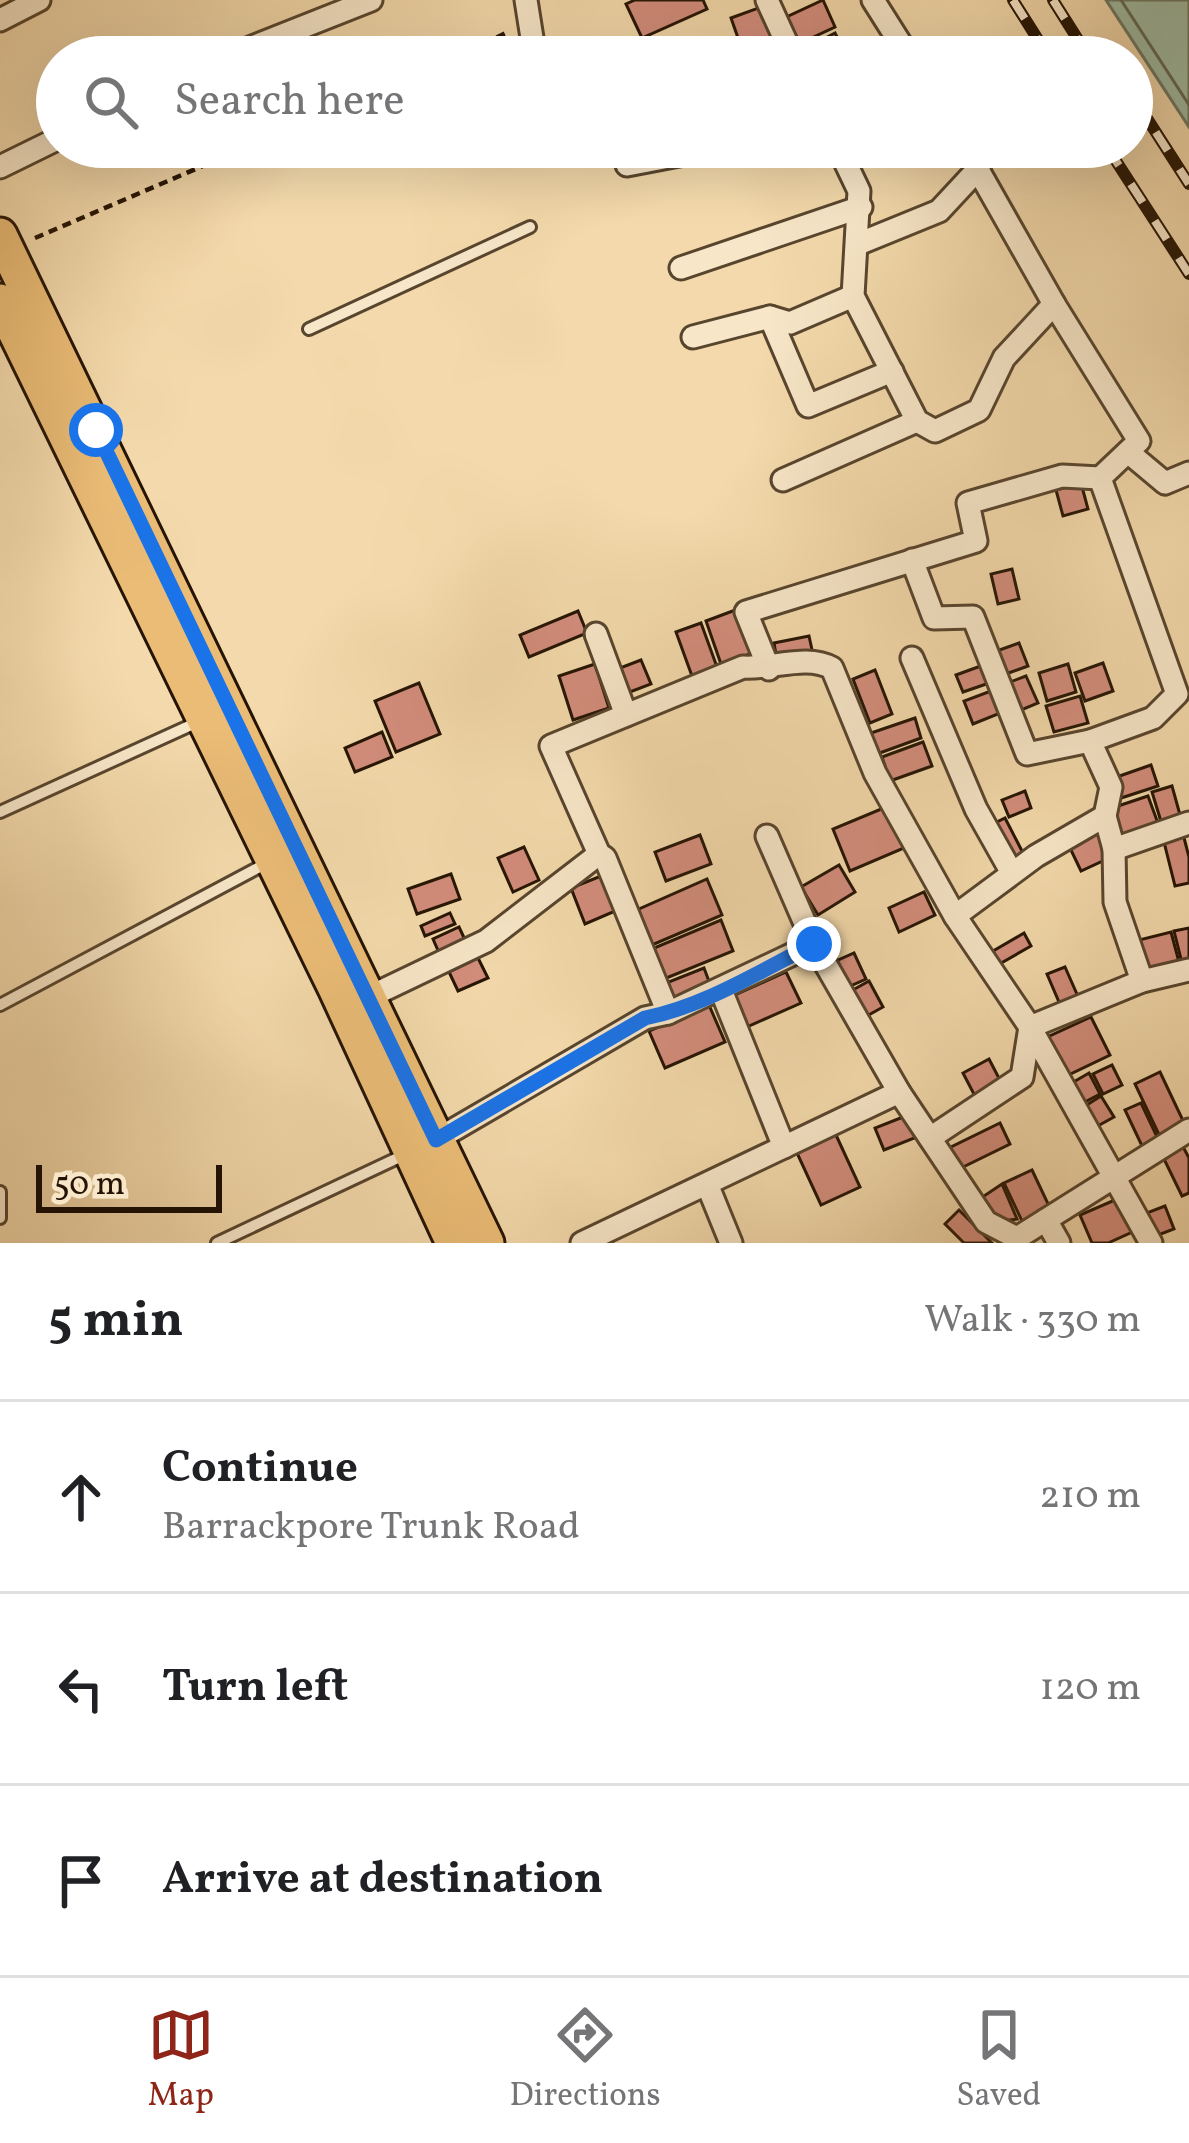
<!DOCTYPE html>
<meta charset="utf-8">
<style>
body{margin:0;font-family:Vollkorn,serif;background:#f2f2f2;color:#202124}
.scale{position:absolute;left:36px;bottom:30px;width:186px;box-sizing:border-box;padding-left:12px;border:6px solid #251404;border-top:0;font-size:33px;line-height:42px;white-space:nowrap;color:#251404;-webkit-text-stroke:9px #f7e6c8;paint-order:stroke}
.stop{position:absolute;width:36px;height:36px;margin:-27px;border:9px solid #1a73e8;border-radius:50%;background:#fff}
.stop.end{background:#1a73e8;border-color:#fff;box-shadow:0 3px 12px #0008}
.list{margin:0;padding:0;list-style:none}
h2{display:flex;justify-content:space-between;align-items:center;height:156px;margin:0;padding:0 48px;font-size:51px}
h2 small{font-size:39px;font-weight:400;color:#757577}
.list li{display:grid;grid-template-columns:78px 1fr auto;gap:36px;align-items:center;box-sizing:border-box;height:192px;padding:0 48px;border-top:3px solid #e0e0e0}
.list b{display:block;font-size:45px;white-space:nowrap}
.list p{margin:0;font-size:39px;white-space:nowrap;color:#757577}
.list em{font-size:39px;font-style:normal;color:#757577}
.icon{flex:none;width:66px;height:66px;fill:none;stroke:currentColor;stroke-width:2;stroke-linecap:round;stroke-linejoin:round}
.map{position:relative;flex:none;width:1189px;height:1243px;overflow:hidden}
.search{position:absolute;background:#fff;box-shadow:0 12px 48px #0002;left:36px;right:36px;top:36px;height:132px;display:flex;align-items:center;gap:30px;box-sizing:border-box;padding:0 42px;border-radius:66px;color:#757577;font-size:45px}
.sheet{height:732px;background:#fff}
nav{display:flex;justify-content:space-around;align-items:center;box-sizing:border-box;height:168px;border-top:3px solid #e0e0e0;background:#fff;font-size:33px;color:#757577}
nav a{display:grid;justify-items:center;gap:6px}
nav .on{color:#8f2418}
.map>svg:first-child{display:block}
.water{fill:#9dbba4;stroke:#6d7864;stroke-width:3}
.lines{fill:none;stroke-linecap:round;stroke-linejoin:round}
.shore{stroke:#616854;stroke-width:3}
.building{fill:#d38d7c;stroke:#251404;stroke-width:3}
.lane-casing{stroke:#58452e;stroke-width:16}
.street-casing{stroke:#58452e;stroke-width:27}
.primary-casing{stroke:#251404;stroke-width:39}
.path{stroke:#251404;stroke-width:4.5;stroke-dasharray:9 6;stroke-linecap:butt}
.lane{stroke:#f7e6c8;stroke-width:10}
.street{stroke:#f7e6c8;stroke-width:21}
.primary{stroke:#eabc76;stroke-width:33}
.rail-casing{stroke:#251404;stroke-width:12}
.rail{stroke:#f7e6c8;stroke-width:8;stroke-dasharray:22;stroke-linecap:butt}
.route{stroke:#1a73e8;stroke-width:15}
</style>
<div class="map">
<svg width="1189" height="1243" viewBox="0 0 1189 1243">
<rect width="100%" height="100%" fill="#f3d9ab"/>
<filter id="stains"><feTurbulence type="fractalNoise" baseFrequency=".00167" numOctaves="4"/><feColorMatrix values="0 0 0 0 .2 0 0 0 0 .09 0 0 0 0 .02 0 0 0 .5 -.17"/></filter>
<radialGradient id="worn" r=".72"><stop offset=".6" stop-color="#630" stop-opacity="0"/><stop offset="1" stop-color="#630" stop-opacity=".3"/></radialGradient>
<path class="water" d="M1106,0h83v127z"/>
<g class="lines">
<path class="shore" d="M1121,0l68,105"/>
</g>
<g class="building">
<path d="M635,0h68l4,9 -65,29 -16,-34z"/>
<path d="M823,0l12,27 -43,20 -12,-27z"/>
<path d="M764,6l13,37 -33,12 -13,-37z"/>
<path d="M835,33l10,20 -25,4 -6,-13z"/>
<path d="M520,43l4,14h-49z"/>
<path d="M857,147h37l-28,16z"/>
<path d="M1081,483l7,26 -25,7 -7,-26z"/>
<path d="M1012,569l7,30 -21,5 -7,-30z"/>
<path d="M738,609l15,44 -32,11 -15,-43z"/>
<path d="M578,611l9,22 -58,24 -9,-22z"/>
<path d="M701,623l16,44 -25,9 -16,-44z"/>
<path d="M809,636l5,23 -36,7 -4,-23z"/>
<path d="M1019,643l9,23 -25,9 -9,-23z"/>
<path d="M641,660l10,24 -29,11 -10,-24z"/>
<path d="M989,663l6,18 -32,11 -7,-17z"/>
<path d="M1103,663l10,28 -28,10 -10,-28z"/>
<path d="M595,664l14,44 -36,12 -14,-44z"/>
<path d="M1068,664l8,28 -29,9 -8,-28z"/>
<path d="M875,670l17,44 -22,9 -17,-44z"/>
<path d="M1026,676l12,27 -24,10 -12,-28z"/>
<path d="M419,683l21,51 -44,18 -21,-51z"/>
<path d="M999,688l9,22 -35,14 -9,-23z"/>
<path d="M1080,696l8,27 -34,9 -8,-26z"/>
<path d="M915,718l6,20 -44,16 -6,-21z"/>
<path d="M382,732l10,25 -37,15 -10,-24z"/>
<path d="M923,742l9,24 -42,15 -8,-24z"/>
<path d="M1151,765l7,21 -40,13 -7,-20z"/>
<path d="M1172,786l10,36 -19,6 -11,-36z"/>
<path d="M1025,791l6,17 -22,9 -7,-17z"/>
<path d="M1148,796l11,30 -37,12 -10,-30z"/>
<path d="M886,807l18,41 -54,23 -17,-42z"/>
<path d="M1005,818l18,35 -14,8 -18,-36z"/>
<path d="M1182,830l7,27v26l-14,3 -13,-52z"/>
<path d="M1097,832l12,26 -28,13 -12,-25z"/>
<path d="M700,835l11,29 -45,17 -11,-29z"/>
<path d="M524,847l15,33 -26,12 -15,-34z"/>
<path d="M839,865l16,27 -37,23 -17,-28z"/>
<path d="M451,874l9,25 -43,15 -9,-25z"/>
<path d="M606,874l14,35 -35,15 -14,-36z"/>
<path d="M707,879l15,36 -77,33 -15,-35z"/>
<path d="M924,892l11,23 -36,17 -10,-24z"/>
<path d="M450,913l5,11 -30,12 -4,-10z"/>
<path d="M721,920l12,31 -74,30 -12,-30z"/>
<path d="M459,927l8,17 -27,11 -7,-16z"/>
<path d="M1189,928v33l-7,2 -8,-32z"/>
<path d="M1171,932l8,30 -37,8 -7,-29z"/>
<path d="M1024,933l7,13 -35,20 -8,-12z"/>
<path d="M854,953l12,26 -18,8 -12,-26z"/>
<path d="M478,958l10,20 -30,13 -9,-19z"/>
<path d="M1065,967l15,34 -18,8 -15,-35z"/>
<path d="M704,968l9,24 -43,17 -9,-24z"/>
<path d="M786,972l15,31 -61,27 -14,-31z"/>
<path d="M869,981l14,26 -18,10 -14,-26z"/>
<path d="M709,1005l16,37 -60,26 -16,-37z"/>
<path d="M1091,1017l19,38 -50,24 -19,-39z"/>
<path d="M989,1059l14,27 -26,14 -14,-27z"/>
<path d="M1112,1065l10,20 -19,9 -10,-20z"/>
<path d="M1160,1072l27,57 -25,12 -27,-57z"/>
<path d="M1089,1073l11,21 -19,10 -11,-20z"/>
<path d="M1101,1096l13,21 -20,11 -12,-20z"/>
<path d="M1141,1103l18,38 -16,7 -18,-38z"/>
<path d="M908,1115l9,22 -33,13 -9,-22z"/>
<path d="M1000,1123l10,21 -51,25 -10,-21z"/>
<path d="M836,1135l24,52 -39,18 -24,-52z"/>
<path d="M1182,1145l7,13v35l-7,3 -20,-41z"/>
<path d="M1032,1170l18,38 -28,13 -18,-38z"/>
<path d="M1002,1184l15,35 -22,3 -17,-22z"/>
<path d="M1124,1196l15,33 -31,14h-16l-12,-28z"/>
<path d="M1165,1206l9,23 -21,8 -9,-23z"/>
<path d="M959,1210l33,33h-28l-19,-19z"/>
</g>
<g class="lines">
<defs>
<g id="lane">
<path d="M309,329l221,-102"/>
<path d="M0,812l200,-91"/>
<path d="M0,1005l267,-142"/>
<path d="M0,1192v26"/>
<path d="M217,1243l187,-88"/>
</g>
<g id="street">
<path d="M526,0l9,57"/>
<path d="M767,0l26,57"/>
<path d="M873,0l36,57"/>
<path d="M0,20l39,-20"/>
<path d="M227,57l144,-57"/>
<path d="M838,147l21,44 -6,105 64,125 18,10 44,-21 25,-52 50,-54"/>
<path d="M627,165l94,-18"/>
<path d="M0,167l57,-28"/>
<path d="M858,244l81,-33 40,-43"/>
<path d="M681,268l180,-61"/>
<path d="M770,317l38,89 84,-35"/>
<path d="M693,337l77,-20 20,6 63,-27"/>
<path d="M1128,452l37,31 24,-10"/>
<path d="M783,480l134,-59"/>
<path d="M912,560l22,58 39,-1 54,137 63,-13"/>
<path d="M596,634l30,81"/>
<path d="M912,658l64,151 36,64"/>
<path d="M769,669l-23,-57 230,-71 -8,-38 94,-27 38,2"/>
<path d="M1105,816l9,33 1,53 27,79"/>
<path d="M767,836l47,108 85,148 87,130 31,16 172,-108"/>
<path d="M1114,849l75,-26"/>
<path d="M955,916l81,-60 69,-40 6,-29 -21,-46 63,-23 24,-24 -77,-216 39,-37 -85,-137 -89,-157"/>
<path d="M814,944l-146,69 -63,-155 -6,-4 -48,-108 192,-79c29,2 64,-13 89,1l43,105 80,143 75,111 121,216"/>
<path d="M721,990l63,157"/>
<path d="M369,997l117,-56 113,-87"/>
<path d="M930,1138l92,-61 8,-50 112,-46 47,-11"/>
<path d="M436,1140l209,-122 23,-5"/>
<path d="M707,1184l24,59"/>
<path d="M1046,1220l13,23"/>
<path d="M582,1243l317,-151"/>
</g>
<g id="primary">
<path d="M0,235l487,1008"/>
<path d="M0,301l335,687 118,255"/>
</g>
</defs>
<use href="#lane" class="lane-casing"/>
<use href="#street" class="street-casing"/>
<use href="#primary" class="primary-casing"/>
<g class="path">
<path d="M456,57l54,-26"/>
<path d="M35,238l212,-91"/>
</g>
<use href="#lane" class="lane"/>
<use href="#street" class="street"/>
<use href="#primary" class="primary"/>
<defs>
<g id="rail">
<path d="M1013,0l36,57"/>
<path d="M1053,0l36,57"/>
<path d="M1132,95l57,89"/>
<path d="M1107,147l82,127"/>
</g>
</defs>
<use href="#rail" class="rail-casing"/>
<use href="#rail" class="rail"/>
</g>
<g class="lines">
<path class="route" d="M96,430l340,710 209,-122c60,-12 115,-47 169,-74"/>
</g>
<rect width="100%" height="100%" filter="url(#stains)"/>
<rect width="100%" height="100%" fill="url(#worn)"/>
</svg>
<div class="scale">50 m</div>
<div class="stop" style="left:96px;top:430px"></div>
<div class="stop end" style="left:814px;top:944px"></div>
<div class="search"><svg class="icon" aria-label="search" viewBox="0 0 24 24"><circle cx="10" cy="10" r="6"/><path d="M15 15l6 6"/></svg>Search here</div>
</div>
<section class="sheet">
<h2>5 min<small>Walk · 330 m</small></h2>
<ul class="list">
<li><svg class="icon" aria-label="ahead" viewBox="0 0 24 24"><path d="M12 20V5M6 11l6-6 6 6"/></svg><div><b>Continue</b><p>Barrackpore Trunk Road</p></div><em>210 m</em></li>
<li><svg class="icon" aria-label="left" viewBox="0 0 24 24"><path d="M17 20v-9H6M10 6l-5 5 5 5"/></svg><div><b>Turn left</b></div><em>120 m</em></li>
<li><svg class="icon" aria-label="arrive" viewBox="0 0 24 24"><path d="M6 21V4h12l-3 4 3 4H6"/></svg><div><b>Arrive at destination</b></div></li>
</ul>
</section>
<nav>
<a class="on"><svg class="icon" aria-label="map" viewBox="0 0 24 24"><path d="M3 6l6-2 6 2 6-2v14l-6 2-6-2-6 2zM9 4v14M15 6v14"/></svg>Map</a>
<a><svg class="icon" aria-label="directions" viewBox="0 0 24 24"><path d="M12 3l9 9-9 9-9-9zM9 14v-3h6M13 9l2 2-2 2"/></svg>Directions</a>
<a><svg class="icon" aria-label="saved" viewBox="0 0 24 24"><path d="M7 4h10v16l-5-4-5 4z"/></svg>Saved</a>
</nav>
